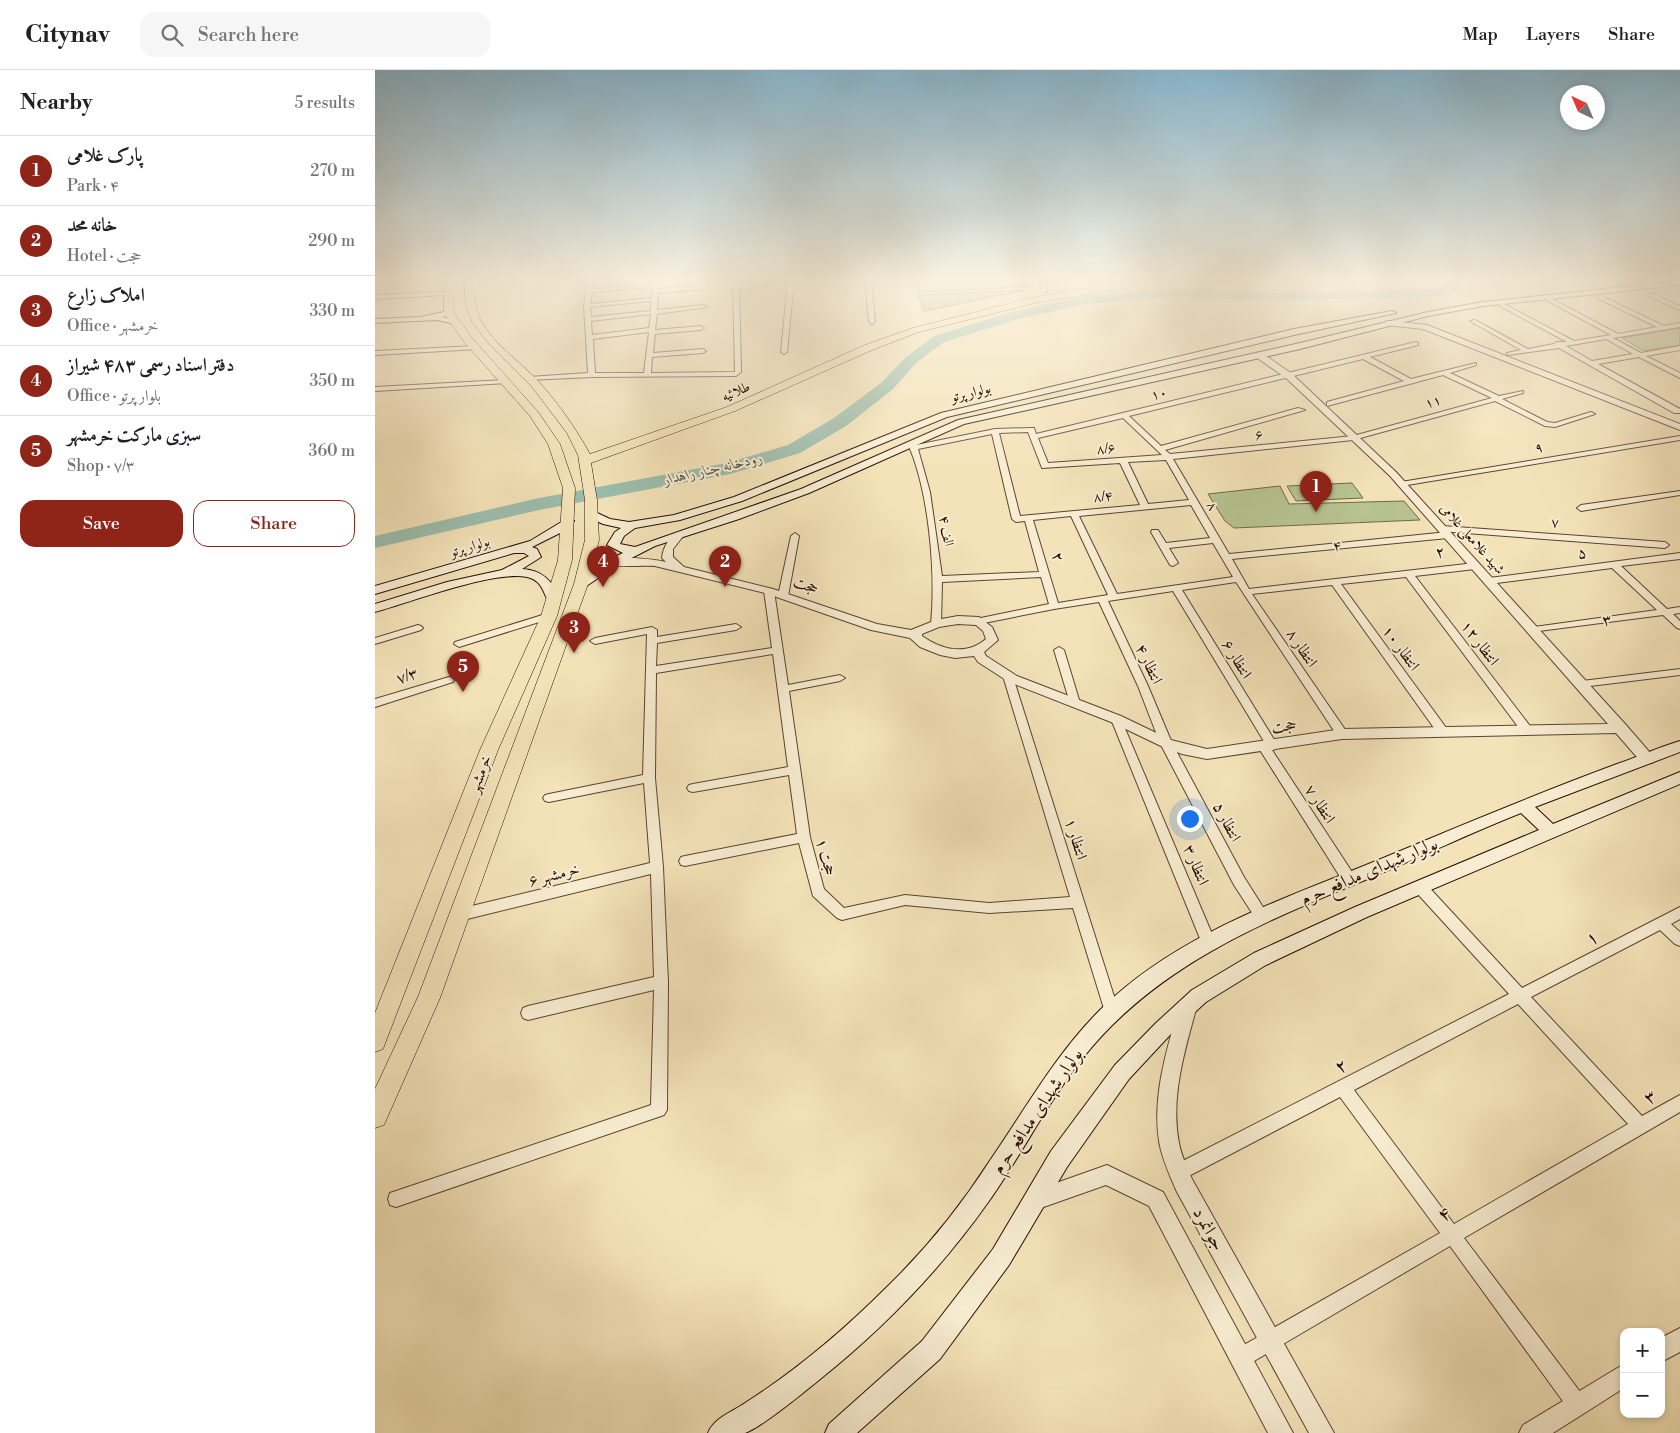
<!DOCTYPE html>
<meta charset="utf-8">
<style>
body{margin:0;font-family:"Libre Bodoni",Amiri,serif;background:#f6f6f6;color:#202124}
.controls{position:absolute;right:15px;bottom:15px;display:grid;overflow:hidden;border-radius:10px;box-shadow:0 2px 8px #0003}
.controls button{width:45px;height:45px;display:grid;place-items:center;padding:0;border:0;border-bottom:1px solid #e0e0e0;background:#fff;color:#202124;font:25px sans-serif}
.compass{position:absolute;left:1185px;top:15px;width:45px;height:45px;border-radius:50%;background:#fff;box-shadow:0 2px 8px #0003;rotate:316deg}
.you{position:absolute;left:814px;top:748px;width:18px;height:18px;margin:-12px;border:4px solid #fff;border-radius:50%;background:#1a73e8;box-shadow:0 0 0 8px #1a73e833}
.badge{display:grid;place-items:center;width:32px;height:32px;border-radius:50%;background:#8f2418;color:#fff;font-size:16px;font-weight:700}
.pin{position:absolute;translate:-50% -41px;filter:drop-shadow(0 1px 2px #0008)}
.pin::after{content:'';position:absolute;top:26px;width:18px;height:15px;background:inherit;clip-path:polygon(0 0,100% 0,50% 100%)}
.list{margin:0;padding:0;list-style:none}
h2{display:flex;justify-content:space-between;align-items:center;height:65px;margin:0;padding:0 20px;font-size:21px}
h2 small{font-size:16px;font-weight:400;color:#757577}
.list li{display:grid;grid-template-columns:32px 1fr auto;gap:15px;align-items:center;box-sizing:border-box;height:70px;padding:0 20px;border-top:1px solid #e0e0e0}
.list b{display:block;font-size:19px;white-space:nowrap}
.list p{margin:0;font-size:16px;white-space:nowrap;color:#757577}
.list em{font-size:16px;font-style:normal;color:#757577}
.actions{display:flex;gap:10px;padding:15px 20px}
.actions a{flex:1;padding:11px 0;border:1px solid #8f2418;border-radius:15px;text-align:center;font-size:18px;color:#8f2418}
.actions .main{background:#8f2418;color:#fff}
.icon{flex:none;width:28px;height:28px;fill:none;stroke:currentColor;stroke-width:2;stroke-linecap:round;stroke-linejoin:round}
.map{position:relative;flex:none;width:1305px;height:1363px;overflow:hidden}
header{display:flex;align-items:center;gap:30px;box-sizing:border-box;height:70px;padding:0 25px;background:#fff;border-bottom:1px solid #e0e0e0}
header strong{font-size:24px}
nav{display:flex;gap:28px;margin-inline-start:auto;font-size:18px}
.search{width:350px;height:45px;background:#f6f6f6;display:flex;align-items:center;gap:12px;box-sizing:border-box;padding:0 18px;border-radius:15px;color:#757577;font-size:19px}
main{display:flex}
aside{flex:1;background:#fff}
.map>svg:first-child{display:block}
.green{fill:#b7c492;stroke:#70694a}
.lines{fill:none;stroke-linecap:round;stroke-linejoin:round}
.river{fill:#9cbeae;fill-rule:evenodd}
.minor-casing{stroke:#5b4330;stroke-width:2}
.tertiary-casing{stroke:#5b4330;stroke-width:2}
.secondary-casing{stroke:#280e02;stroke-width:2}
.primary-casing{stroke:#280e02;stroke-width:1}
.minor{fill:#f8edd2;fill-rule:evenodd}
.tertiary{fill:#f8edd2;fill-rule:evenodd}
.secondary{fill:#f8edd2;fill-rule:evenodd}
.primary{fill:#f4e3b9;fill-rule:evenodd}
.labels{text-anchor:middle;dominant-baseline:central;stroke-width:4;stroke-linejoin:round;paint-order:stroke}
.far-street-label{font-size:14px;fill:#280e02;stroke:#f8edd2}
.far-water-label{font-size:15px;font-style:italic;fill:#565447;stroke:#f8edd2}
.street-label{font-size:16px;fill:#280e02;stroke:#f8edd2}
.near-street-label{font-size:19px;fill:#280e02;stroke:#f8edd2}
</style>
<header>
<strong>Citynav</strong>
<div class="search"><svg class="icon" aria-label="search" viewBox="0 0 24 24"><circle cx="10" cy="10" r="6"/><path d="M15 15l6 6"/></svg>Search here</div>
<nav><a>Map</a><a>Layers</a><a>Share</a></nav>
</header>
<main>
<aside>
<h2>Nearby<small>5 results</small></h2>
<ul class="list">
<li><span class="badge">1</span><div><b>پارک غلامی</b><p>Park · ۴</p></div><em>270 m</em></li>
<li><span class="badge">2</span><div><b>خانه محد</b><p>Hotel · حجت</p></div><em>290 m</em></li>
<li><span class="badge">3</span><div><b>املاک زارع</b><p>Office · خرمشهر</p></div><em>330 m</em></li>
<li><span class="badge">4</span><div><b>دفتر اسناد رسمی ۴۸۳ شیراز</b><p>Office · بلوار پرتو</p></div><em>350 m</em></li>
<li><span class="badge">5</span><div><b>سبزی مارکت خرمشهر</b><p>Shop · ۷/۳</p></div><em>360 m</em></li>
</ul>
<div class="actions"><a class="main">Save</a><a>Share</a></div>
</aside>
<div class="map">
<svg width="1305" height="1363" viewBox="0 0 1305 1363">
<rect width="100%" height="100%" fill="#f4e3b9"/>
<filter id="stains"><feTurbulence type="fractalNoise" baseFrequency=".004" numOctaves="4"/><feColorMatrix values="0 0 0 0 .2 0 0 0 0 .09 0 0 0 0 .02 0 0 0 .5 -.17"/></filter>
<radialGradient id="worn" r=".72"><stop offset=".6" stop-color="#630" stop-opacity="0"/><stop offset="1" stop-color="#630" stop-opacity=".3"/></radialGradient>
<g class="green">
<path d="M542,210h109l2,7 -109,5z"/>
<path d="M650,220l-101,21 -6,-16z"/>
<path d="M1305,258v17l-36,6 -22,-13z"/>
<path d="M977,413l11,15 -67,3 -9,-15z"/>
<path d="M905,416l9,18 115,-3 16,19 -186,8 -9,-7 -17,-27z"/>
</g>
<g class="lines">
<path class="river" d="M1075,210h14l-5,10 -13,6 -180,5 -66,-4 -53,1 -61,6 -68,15 -74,23 -28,21 -23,26 -47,37 -46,27 -70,21 -191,36 -164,38v-12l164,-38 188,-35 61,-18 46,-27 47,-35 25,-26 28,-21 81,-25 71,-15 61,-6 53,-1 66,4 177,-5z"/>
<defs>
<g id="minor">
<path d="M213,210h6l-1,9 59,-5v-4h6v9l48,-4 3,2 -3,2 -48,4 -1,17 47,-5 3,2 -50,7 -2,16 46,-4 3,2 -3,2 -46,4 -2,19 50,-4 3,2 -3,2 -51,4 -1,16 84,-1 -2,-92h6l2,92 -5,4 -144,1 -65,3 -1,-1 3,-2 59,-4 -4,-67zM277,217v11l-62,6 2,-12zM276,231v10l-60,6 -1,-10zM276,244l-2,14 -57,7 -1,-14zM274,262l-5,41h-49l-2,-34z"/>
<path d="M413,210h6l-7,72 -3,2 -3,-2z"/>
<path d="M490,210h6l4,42 -3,2 -3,-2z"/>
<path d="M663,210h6l3,12h-4z"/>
<path d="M715,210h6l1,2 -5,1z"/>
<path d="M67,222l2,1v2l-69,4v-4z"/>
<path d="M1275,223l30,13v4l-32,-14 -1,-1z"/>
<path d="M1224,225l65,31 16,-3v4l-67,11 28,15 39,-7v4l-34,6 34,17v5l-41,-21 -41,7 82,45v4h-6l-115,-65 -52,7v-2l14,-3 -51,-29 5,-1 53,29 26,-5 3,-2h10l-67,-36v-2h4l70,37 37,-6 -63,-34v-2h4l66,35 39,-7 -60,-29v-2zM1231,269l27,15 -41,7 -26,-15z"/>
<path d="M1041,272l2,1v2l-48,12 41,22 65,-16v2l-26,8 49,23 24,-5v2l-21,6 45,23 8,1 36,-11 4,2 -40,13 -10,-1 -50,-25 -142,39 -180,19 56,95 219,-22 4,3 -4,3 -216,21 17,30 226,-26 5,3 -5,3 -60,7 115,150 1,3 -1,3h-8l-116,-155 -65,7 106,145 2,3 -6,4 -4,-1 -107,-150 -80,9 94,137 2,3 -2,3h-8l-102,-155 -54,8 96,156 -2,3 -4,1 82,125 1,4 -1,4 -5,1 -5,-1 -84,-133 -2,-3 2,-3 5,-1 -92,-152 -65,10 40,85 24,57 72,134 24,38 -2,4 -5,2 -5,-2 -22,-34 -74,-142 -22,-57 -39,-84 -45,7 -75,15 -3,-1 -2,-2 2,-2 73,-15 -8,-27 -99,5 -1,42 -2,2h-6l-2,-2c5,-51 -2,-133 -23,-180l4,-2 4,3 79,-16 36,-1h3l2,6zM988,289l41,22 -77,21v4l116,-31 49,23 -139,38 -183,18 -5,-4 140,-40 -7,-2 -137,38 -32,-30zM748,348l39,37 -114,8 -10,-25zM653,362l14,36 78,-5 20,42 -120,11 -21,-83zM617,364l20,85 4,3 9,-1 14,51 -97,4 -12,-84 -12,-43zM791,390l23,40 -41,4 -20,-42zM816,435l19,33 -44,5 -8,-13h-6l-1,2 19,33 3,1 5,-3 -9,-15 44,-5 20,34 -116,17 -38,-78zM696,446l37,79 -50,8 -25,-83z"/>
<path d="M100,276l2,1v2l-102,6v-4z"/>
<path d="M130,310l2,1v2l-132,8v-4z"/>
<path d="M1305,366v4l-279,46 -4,-2 4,-2z"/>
<path d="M1305,421v4l-99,16 -4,-3 4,-3z"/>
<path d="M1067,456l223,16 4,3 -4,3 -226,-17 -1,-2z"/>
<path d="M420,463l4,3 -11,60 -5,3 -5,-3 13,-60z"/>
<path d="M1305,483v6l-59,7 46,43 13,-2v6l-7,1 7,7v8l-3,-1 -14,-13 -132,17 -2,-2 5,-3 123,-17 -45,-42 -123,16 -5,-3 5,-3z"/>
<path d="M394,518l5,3 14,94 52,-10 5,3 -5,3 -51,10 21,146 14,52 20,19 61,-13 84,8 81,-6 -67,-221 1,-2h8l107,338 -2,5 -5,2 -5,-2 -2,-5 -32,-104 -84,5 -84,-8 -63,15 -5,-2 -24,-22 -14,-53 -114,23 -4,-1 -2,-4 2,-4 4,-1 112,-22 -8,-59 -96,17 -4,-1 -2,-3 2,-3 4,-1 95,-17 -15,-113 -117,19 -1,105 8,89 5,115 -1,128 -3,5 -268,92 -6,-2 -2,-6 2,-6 6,-2 255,-86 3,-115 -126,30 -5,-2 -2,-5 2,-5 5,-2 126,-29 -3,-103 -192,47 -5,-2 -2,-4 2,-4 5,-2 191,-46 -6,-80 -95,19 -4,-1 -2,-3 2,-3 4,-1 94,-19 4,-141 -52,10 -5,-3 5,-3 57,-11 5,3v7l79,-13 5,3 -5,3 -79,13 -1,23 116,-18 -8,-57z"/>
<path d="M174,543l3,1 2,2 -2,2 -93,29 -5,-3 1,-2z"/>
<path d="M43,555l3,1 2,2 -2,2 -46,14v-6z"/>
<path d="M684,577l5,3 16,53 -1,3h-8l-1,-3 -16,-53z"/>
<path d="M1305,599v6l-98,12 -5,-3 5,-3z"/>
<path d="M74,607l4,1 1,2 -1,2 -78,25v-8z"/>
<path d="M741,645l5,4 94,222 -2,4 -5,2 -5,-2 -2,-4 -90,-222z"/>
<path d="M1045,812l5,1 97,105 158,-81v12l-9,5 9,8v14l-5,-2 -15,-14 -129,67 111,119 38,-21v17l-216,126 120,159 2,7 -2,7 -7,2 -7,-2 -120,-165 -201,118 -7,2 -7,-2 -2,-7 2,-7 205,-117 -100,-136 -155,81 -6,2 -6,-2 -2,-6 2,-6 336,-172 -94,-103 -1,-4 1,-4zM1143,934l110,120 -174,100 -100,-134z"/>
</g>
<g id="tertiary">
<path d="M1014,251l38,4 253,99v6l-257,-101 -37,-4v-4z"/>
<path d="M881,283h6l30,21 104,98 230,253 26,30 2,4 -2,4h-10l-26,-30 -274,6 -135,20 -25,-5 -21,-8 -50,-24 -102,-40 -31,-20 -4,-6 -19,2 -15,-3 -20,-8 -10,-9 -39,-8 -106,-37 -110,-27c-11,-1 -46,2 -51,-2 12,-10 47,-5 62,-2l-4,-4c1,-10 7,-22 17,-26l5,3 -11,14v8l11,10 89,22 104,35 34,6 25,-10 22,-4 21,1 13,10 6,13 -14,12 2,4 31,20 104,40 50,24 36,9 135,-20 266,-5 -218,-248 -104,-98 -30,-21zM583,554l18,1 7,6 3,8c-20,17 -44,11 -64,-3v-2l17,-7z"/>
<path d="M813,928l6,2 3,6c-12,43 -27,92 -18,137 2,12 8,24 13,36l142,254h-25l-132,-241c-7,-16 -15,-33 -18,-51 -7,-45 8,-92 20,-135l3,-6z"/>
<path d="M732,1095l56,27 130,241h-25l-119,-227 -43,-21 -71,25 -7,-3 -3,-7 3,-7z"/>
<path d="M1305,1258v24l-19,10v-24z"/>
<path d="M1249,1294v24l-71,45h-34l4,-8z"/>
</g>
<g id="secondary">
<path d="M1305,211v4l-197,21 -55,10 -128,33 -336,75 -155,69 -70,26 -84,27 -41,21 -29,20h-8l-2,-3 31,-23 17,-8 -16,-8 8,-13 6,-4 -18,-4 -16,-8v-4h8l15,7 19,3 45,-7 60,-18 207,-84 353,-84 98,-18 4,2 -102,22 -347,82 -205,84 -62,19 -45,8 -11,8 -4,8 15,3 166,-58 157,-69 342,-77 128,-31 55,-10z"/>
<path d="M74,241l4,2 -1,2 -10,2 17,4v4l-22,-5 -62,3v-4l45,-2z"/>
<path d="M193,448l6,3 -14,12 -28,14 5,2 4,8 -19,12c21,1 32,13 38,32l-2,3h-8c-6,-9 -7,-20 -17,-25 -27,-14 -127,25 -158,33v-8l72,-22 55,-12 27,-14 -5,-3h-10l-139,41v-8l155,-45z"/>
<path d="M1305,671v11l-145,55 18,17 127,-52v12l-313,133 -101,48 -60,37 -36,33 -41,44 -62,88 -58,98 -69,94 -83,74h-32l4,-9 93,-83 71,-92 58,-98 64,-86 41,-42 36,-33 62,-37 101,-46 184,-77 -18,-17c-51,20 -100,44 -151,65 -107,44 -214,87 -288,181 -35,44 -60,95 -93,142 -48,68 -105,127 -170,179 -16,13 -57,47 -74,53 -10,0 -26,0 -37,0 6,-15 24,-21 37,-30 52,-33 100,-74 143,-117 38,-37 72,-79 101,-124 36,-52 67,-109 113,-154 79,-77 186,-110 286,-152 76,-32 151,-63 229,-92 21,-7 42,-17 63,-23z"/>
</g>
<g id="primary">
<path d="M69,210h8l2,33 18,25 66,74 22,32 15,44 -3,72 -15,56 -59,134 -112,291 -3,8 -8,3v-39l105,-263 61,-134 17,-56 5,-72 -15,-44 -18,-28 -66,-74 -20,-29z"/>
<path d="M89,210h8c2,14 3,29 9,41 13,24 40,41 58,61 20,22 37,47 51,72l137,-47 138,-62 48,-17 122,-31 103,-17h22l-4,3 -121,20 -116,29 -47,18 -137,61 -144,52 6,37 2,40 -11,44 -148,414 -56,127 -9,3v-39l43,-92 156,-413 11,-44v-40l-7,-45 -11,-22 -35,-46 -42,-42 -18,-23 -6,-17z"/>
</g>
</defs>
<use href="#minor" class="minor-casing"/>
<use href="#tertiary" class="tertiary-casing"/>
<use href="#secondary" class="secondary-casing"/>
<use href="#primary" class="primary-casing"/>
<use href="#minor" class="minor"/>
<use href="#tertiary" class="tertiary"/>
<use href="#secondary" class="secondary"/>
<use href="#primary" class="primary"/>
</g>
<linearGradient id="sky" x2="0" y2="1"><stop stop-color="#89b8d1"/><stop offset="0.52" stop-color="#faf2e0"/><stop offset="1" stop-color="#faf2e0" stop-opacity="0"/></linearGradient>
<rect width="1305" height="401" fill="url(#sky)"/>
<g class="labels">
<g class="far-street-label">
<text transform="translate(361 322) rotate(-23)">طلائیه</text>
<text transform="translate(596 323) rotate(-14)">بولوار پرتو</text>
<text transform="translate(784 324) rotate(-13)">۱۰</text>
<text transform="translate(1058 332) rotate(-15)">۱۱</text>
<text transform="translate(884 365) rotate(-6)">۶</text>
<text transform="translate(1164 378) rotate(-9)">۹</text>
<text transform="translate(731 379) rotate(-4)">۸/۶</text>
<text transform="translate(728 427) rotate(-5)">۸/۴</text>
<text transform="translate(837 436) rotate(60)">۸</text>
<text transform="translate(1180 453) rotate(4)">۷</text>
<text transform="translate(571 461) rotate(80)">۴ الف</text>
<text transform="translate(1097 469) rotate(48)">شهید غلامعلی غلامی</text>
<text transform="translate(962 476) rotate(-6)">۴</text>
<text transform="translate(95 477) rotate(-17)">بولوار پرتو</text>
</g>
<g class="far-water-label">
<text transform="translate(338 399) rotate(-13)">رودخانه چنار راهدار</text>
</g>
<g class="street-label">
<text transform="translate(1065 482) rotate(-7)">۲</text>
<text transform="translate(1207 483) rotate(-7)">۵</text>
<text transform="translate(683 487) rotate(74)">۲</text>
<text transform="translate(431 515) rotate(19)">حجت</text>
<text transform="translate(1232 550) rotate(-8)">۳</text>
<text transform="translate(1105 573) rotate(53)">انتظار ۱۲</text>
<text transform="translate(927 578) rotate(56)">انتظار ۸</text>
<text transform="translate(1026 578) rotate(54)">انتظار ۱۰</text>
<text transform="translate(862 589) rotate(59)">انتظار ۶</text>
<text transform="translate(774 594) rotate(65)">انتظار ۴</text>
<text transform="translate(32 606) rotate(-18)">۷/۳</text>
<text transform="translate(909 656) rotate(-9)">حجت</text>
<text transform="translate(105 704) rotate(-69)">خرمشهر</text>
<text transform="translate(945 734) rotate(57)">انتظار ۷</text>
<text transform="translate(852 752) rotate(62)">انتظار ۵</text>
<text transform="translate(701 769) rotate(73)">انتظار ۱</text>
<text transform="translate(451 787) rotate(75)">حجت ۱</text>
<text transform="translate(821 795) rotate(67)">انتظار ۳</text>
<text transform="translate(179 805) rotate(-14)">خرمشهر ۶</text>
</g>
<g class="near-street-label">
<text transform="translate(994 801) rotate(-23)">بولوار شهدای مدافع حرم</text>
<text transform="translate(1217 868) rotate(-27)">۱</text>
<text transform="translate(966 996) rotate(-27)">۲</text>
<text transform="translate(1275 1027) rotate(-30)">۳</text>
<text transform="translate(662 1041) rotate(-56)">بولوار شهدای مدافع حرم</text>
<text transform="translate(1069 1144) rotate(-30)">۴</text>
<text transform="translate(834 1159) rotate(61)">جوانمرد</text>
</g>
</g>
<rect width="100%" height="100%" filter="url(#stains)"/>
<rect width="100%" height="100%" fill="url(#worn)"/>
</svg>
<div class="controls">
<button>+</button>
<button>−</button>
</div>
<svg class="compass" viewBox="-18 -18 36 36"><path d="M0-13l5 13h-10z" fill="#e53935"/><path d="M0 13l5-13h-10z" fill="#757577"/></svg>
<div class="you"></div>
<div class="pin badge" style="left:941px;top:442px">1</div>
<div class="pin badge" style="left:350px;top:517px">2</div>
<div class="pin badge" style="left:199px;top:583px">3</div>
<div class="pin badge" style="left:228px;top:517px">4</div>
<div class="pin badge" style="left:88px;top:622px">5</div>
</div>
</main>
